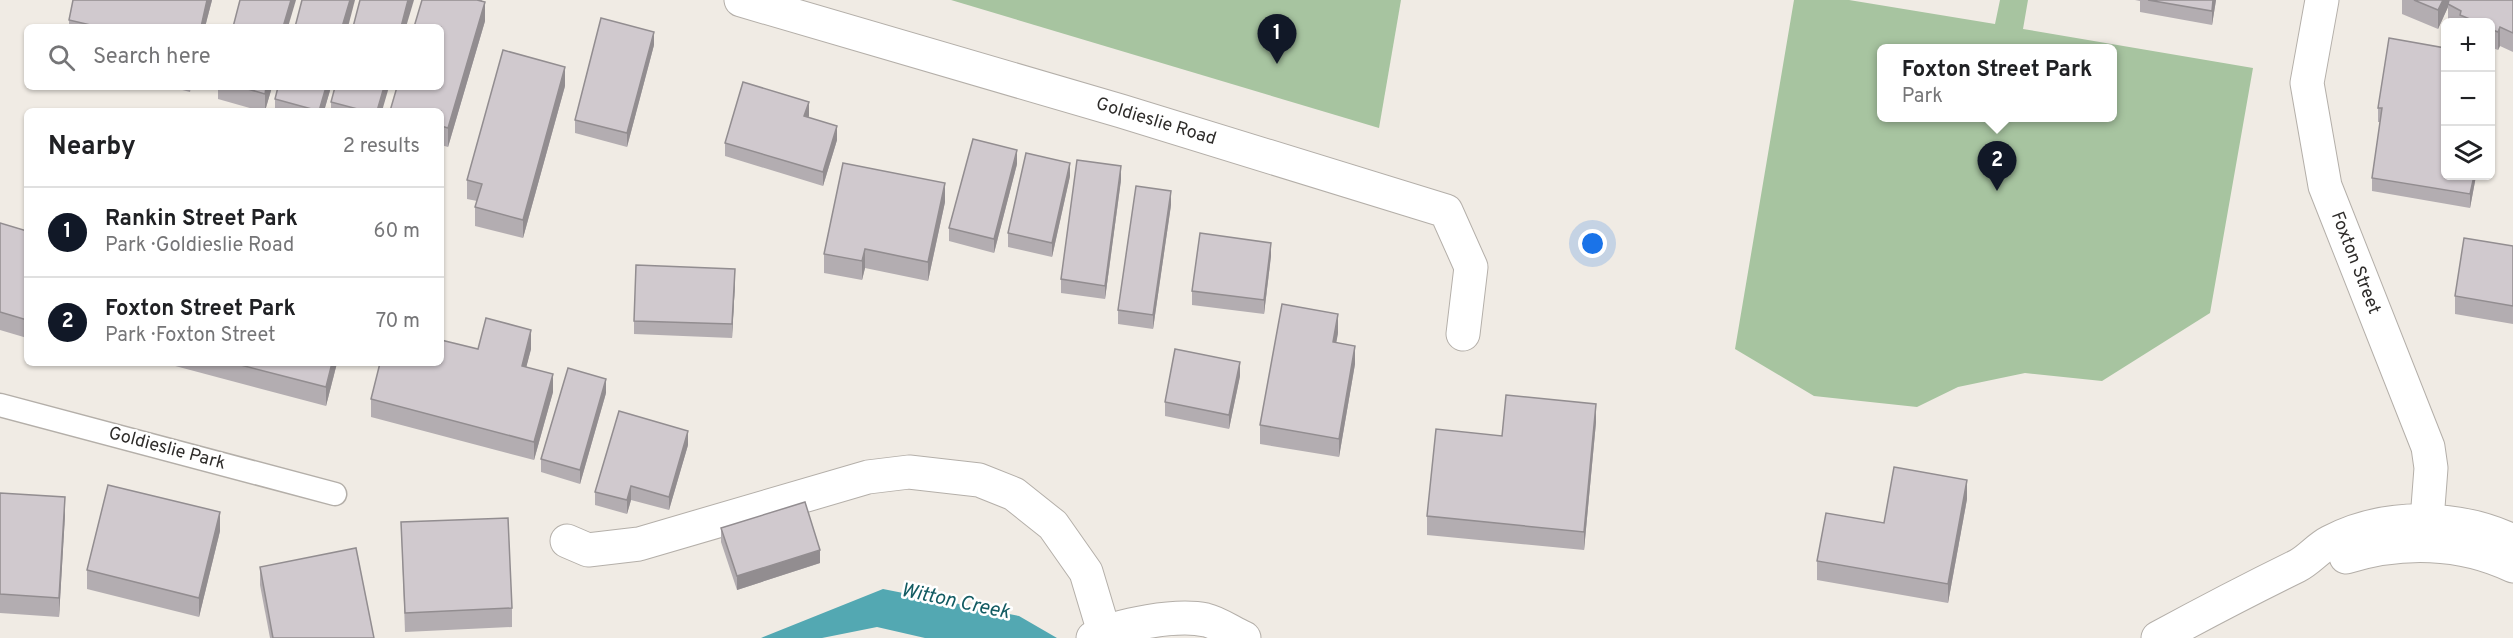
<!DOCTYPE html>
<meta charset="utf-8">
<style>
body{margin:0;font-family:Overpass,sans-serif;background:#f6f6f6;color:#202124}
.controls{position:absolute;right:18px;top:18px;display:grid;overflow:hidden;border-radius:9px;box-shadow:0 2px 4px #0004}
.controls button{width:54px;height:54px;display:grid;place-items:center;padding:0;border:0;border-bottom:2px solid #e0e0e0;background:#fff;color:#202124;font:30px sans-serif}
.you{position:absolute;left:1593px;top:244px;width:21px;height:21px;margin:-15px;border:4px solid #fff;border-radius:50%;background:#1a73e8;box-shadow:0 0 0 9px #1a73e833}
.badge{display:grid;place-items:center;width:39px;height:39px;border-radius:50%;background:#111827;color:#fff;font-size:20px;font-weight:700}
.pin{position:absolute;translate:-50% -50px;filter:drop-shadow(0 2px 3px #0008)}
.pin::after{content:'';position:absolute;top:32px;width:21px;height:18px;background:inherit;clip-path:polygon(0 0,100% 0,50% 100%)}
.popup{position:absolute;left:1877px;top:44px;width:240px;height:78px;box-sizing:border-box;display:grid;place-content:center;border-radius:9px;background:#fff;filter:drop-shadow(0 2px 4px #0005);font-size:20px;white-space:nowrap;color:#757577}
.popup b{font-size:22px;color:#202124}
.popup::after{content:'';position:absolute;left:50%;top:100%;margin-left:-12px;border:12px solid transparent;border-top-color:#fff}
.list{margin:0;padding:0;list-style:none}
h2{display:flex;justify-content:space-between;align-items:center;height:78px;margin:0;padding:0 24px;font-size:26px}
h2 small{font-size:20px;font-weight:400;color:#757577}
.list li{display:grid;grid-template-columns:39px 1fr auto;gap:18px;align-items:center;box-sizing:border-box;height:90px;padding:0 24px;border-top:2px solid #e0e0e0}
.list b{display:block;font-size:22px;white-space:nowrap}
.list p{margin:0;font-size:20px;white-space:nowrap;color:#757577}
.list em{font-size:20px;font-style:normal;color:#757577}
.icon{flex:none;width:33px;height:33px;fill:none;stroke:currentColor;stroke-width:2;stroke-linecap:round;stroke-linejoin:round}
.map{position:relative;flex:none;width:2513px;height:638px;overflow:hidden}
.search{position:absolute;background:#fff;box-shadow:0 2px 4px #0004;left:24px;top:24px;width:420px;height:66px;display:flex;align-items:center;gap:15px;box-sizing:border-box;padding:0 21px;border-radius:9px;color:#757577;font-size:22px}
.panel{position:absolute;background:#fff;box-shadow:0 2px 4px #0004;left:24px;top:108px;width:420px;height:258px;border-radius:9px}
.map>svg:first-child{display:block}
.green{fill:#a7c4a0;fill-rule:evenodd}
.water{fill:#53a8b2}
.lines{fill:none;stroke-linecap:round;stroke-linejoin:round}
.service-casing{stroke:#b4afa9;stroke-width:25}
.minor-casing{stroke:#b4afa9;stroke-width:35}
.tertiary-casing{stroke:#b4afa9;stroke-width:35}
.service{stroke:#fff;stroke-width:22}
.minor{stroke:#fff;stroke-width:33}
.tertiary{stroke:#fff;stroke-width:33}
.wall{fill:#b3adb1}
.shaded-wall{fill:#928d90}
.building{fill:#d0c9ce;stroke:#928d90;stroke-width:1.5}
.labels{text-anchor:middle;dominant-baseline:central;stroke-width:5;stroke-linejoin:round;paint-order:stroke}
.street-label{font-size:18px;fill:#2e2c2a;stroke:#fff}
.water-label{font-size:20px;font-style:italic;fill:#125b62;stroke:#fff}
</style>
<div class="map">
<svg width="2513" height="638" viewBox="0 0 2513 638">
<rect width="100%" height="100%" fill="#f0ebe4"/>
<g class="green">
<path d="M951,0h450l-22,128z"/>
<path d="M1794,0h55l146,24 5,-24h28l-5,29 230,39 -43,245 -108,68 -77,-8 -67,14 -41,20 -103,-11 -79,-47zM1882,48h230v70h-230z"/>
</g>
<path class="water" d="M883,589l136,27 38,22h-132l-48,-11 -55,11h-61z"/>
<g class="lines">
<defs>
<path id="service" d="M0,405l335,89"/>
<g id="minor">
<path d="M741,0l380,111 325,100 25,56 -8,67"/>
<path d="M2322,0l-15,83 18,103 103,261 3,21 -4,52"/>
<path d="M567,541l21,9 51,-6 229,-67 41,-5 70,8 35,14 39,31 33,47 18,60"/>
</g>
<g id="tertiary">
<path d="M2346,557c55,-17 115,-16 167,9"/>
<path d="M1093,638c26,-14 84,-24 113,-18 13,3 26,13 38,18"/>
<path d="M2158,638c46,-25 92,-49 139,-72 12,-6 21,-18 33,-24 55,-29 128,-27 183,-1"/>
</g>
</defs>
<use href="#service" class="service-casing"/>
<use href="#minor" class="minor-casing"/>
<use href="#tertiary" class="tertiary-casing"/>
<use href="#service" class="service"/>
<use href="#minor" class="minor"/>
<use href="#tertiary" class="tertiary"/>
</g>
<g class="wall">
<path d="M73,0h139l-7,27h-136v-7z"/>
<path d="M422,0h60l3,21 -37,126 -7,-2v-34z"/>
<path d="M2135,0h81l-4,25 -72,-13v-11z"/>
<path d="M2402,0h111v52l-13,-6 -2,4 -8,-3v-25h-42v-15l-10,22 -36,-15z"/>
<path d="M654,45l-27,102 -52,-14v-13z"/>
<path d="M2445,48v128h31l-6,32 -98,-17v-13l8,-56h-2v-14z"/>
<path d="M565,86l-42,152 -48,-12v-19l2,-6 -10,-2v-19z"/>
<path d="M171,87h20l-1,5z"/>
<path d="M218,87h54l-7,24h-5l-42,-12z"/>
<path d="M331,87l-7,24h-49v-12z"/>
<path d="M331,102l51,9h-51z"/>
<path d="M809,116l-1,2 29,22 -14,46 -98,-30v-13z"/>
<path d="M1017,164l-23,89 -45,-12v-13z"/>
<path d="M1070,176l-18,81 -44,-10v-14z"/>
<path d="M1121,180l-16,119 -44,-6v-14z"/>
<path d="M945,202l-17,79 -63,-13 -3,12 -38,-7v-19z"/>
<path d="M1171,205l-18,124 -35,-5v-14z"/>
<path d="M0,223l27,8v107l-27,-8z"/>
<path d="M2513,246v78l-58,-10v-18z"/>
<path d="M1271,256l-7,58 -72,-9v-14z"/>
<path d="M735,283l-3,55 -98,-4v-13z"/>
<path d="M1338,333l-2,9 19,22 -16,93 -79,-13v-19z"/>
<path d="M478,349h53l-5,18 27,25 -19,68 -163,-43v-18z"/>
<path d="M164,363h173l-11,43z"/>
<path d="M1240,376l-11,53 -64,-13v-14z"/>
<path d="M606,393l-26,91 -39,-12v-13z"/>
<path d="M1596,422l-12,128 -157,-15v-19l75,-80z"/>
<path d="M688,445l-19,65 -38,-10 -4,14 -32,-9v-13z"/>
<path d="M0,493l65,22 -6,102 -59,-4z"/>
<path d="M1967,499l-19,104 -131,-23v-19l67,-38z"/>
<path d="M401,522l111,86v19l-107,5z"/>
<path d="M721,528l99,35 -83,27 -16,-48z"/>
<path d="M220,531l-21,86 -112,-28v-19z"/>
<path d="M260,567l114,71h-104l-10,-53z"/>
</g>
<g class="shaded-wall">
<path d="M207,0h5l-7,27h-4z"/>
<path d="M291,0h5l-8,27h-5z"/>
<path d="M350,0h5l-7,27h-6z"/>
<path d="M408,0h6l-8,27h-5z"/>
<path d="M2213,0h3l-4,25v-14z"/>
<path d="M2443,0h8l-3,4v3l-10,22v-19z"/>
<path d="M485,2v19l-37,126v-19z"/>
<path d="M2500,27v19l-2,4v-18z"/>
<path d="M654,32v13l-27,102v-14z"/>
<path d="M565,67v19l-42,152v-18z"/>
<path d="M266,87h6l-7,24v-17z"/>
<path d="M326,87h5l-7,24h-5z"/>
<path d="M384,87h5l-7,24h-5z"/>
<path d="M809,102v14l-5,14v-14z"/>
<path d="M837,126v14l-14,46v-14z"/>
<path d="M1017,150v14l-23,89v-14z"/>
<path d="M1070,163v13l-18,81v-14z"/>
<path d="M1121,166v14l-16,119v-13z"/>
<path d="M2474,176h2l-6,32v-14z"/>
<path d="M945,183v19l-17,79v-19z"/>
<path d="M1171,191v14l-18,124v-14z"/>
<path d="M1271,243v13l-7,58v-14z"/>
<path d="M865,249v19l-3,12v-19z"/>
<path d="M735,269v14l-3,55v-14z"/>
<path d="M1338,314v19l-5,28v-19z"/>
<path d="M531,330v19l-9,35v-18z"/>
<path d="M1355,346v18l-16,93v-18z"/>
<path d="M1240,362v14l-11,53v-14z"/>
<path d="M332,363h5l-11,43v-19z"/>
<path d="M553,374v18l-19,68v-18z"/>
<path d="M606,379v14l-26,91v-14z"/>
<path d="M1596,404v18l-12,128v-18z"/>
<path d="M688,431v14l-19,65v-13z"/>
<path d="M1967,480v19l-19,104v-19z"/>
<path d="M631,486v14l-4,14v-14z"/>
<path d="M65,497v18l-6,102v-19z"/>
<path d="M220,512v19l-21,86v-19z"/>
<path d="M820,550v13l-83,27v-14z"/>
</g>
<g class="building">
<path d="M73,0h134l-6,27h-102l-30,-7z"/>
<path d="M240,0h51l-8,27h-50z"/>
<path d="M302,0h48l-8,27h-47z"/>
<path d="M360,0h48l-7,27h-48z"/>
<path d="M422,0h55l8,2 -37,126 -7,-2v-15h-51l7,-24h44v-60h-27z"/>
<path d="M2148,0h65l-1,11z"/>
<path d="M2414,0h29l-5,10z"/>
<path d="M2449,0h64v33l-13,-6 -2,5 -8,-3v-7h-13l-17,-7 1,-4 -13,-7z"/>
<path d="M601,18l53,14 -27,101 -52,-13z"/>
<path d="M2389,38l56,10v128h29l-4,18 -98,-16 10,-70h-4z"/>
<path d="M503,50l62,17 -42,153 -48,-13 7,-23 -15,-4z"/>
<path d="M743,82l66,20 -5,14 33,10 -14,46 -98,-29z"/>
<path d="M241,87h25l-1,7z"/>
<path d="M278,87h48l-7,24 -44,-12z"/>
<path d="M335,87h49l-7,24h-12l-34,-9z"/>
<path d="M973,139l44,11 -23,89 -45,-11z"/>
<path d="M1026,153l44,10 -18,80 -44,-10z"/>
<path d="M1077,160l44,6 -16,120 -44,-7z"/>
<path d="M843,163l102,20 -17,79 -63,-13 -3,12 -38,-7z"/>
<path d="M1136,186l35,5 -18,124 -35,-5z"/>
<path d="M0,223l27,8v89l-27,-8z"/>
<path d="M1200,233l71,10 -7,57 -72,-9z"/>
<path d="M2464,238l49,8v60l-58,-10z"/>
<path d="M636,265l99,4 -3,55 -98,-3z"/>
<path d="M1282,304l56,10 -5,28 22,4 -16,93 -79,-14z"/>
<path d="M486,318l45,12 -9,36 31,8 -19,68 -163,-43 9,-36h61v-23l37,9z"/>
<path d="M1175,349l65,13 -11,53 -64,-13z"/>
<path d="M233,363h99l-6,24z"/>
<path d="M568,368l38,11 -26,91 -39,-11z"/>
<path d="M1506,395l90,9 -12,128 -157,-16 9,-87 66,7z"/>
<path d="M619,411l69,20 -19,66 -38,-11 -4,14 -32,-8z"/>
<path d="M1894,467l73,13 -19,104 -131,-23 9,-48 58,10z"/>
<path d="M108,485l112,27 -21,86 -112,-28z"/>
<path d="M0,493l65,4 -6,101 -59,-4z"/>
<path d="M805,502l15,48 -83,26 -16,-48z"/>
<path d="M508,518l4,90 -107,5 -4,-91z"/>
<path d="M356,548l18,90h-101l-13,-71z"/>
</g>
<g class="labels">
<g class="street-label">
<text transform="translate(1156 122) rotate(17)">Goldieslie Road</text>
<text transform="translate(2355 263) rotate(69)">Foxton Street</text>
<text transform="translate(167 449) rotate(15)">Goldieslie Park</text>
</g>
<g class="water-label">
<text transform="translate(955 602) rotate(12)">Witton Creek</text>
</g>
</g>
</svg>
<div class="controls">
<button>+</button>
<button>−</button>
<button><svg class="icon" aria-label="layers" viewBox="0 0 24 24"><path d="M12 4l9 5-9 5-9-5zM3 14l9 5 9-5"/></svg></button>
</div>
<div class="you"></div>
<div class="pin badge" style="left:1277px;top:64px">1</div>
<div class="pin badge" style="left:1997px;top:191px">2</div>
<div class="popup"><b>Foxton Street Park</b>Park</div>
<div class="search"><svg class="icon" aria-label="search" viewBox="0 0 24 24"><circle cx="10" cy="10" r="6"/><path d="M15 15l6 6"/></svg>Search here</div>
<section class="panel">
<h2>Nearby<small>2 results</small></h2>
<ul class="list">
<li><span class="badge">1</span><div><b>Rankin Street Park</b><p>Park · Goldieslie Road</p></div><em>60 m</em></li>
<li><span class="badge">2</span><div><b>Foxton Street Park</b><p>Park · Foxton Street</p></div><em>70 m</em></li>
</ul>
</section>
</div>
